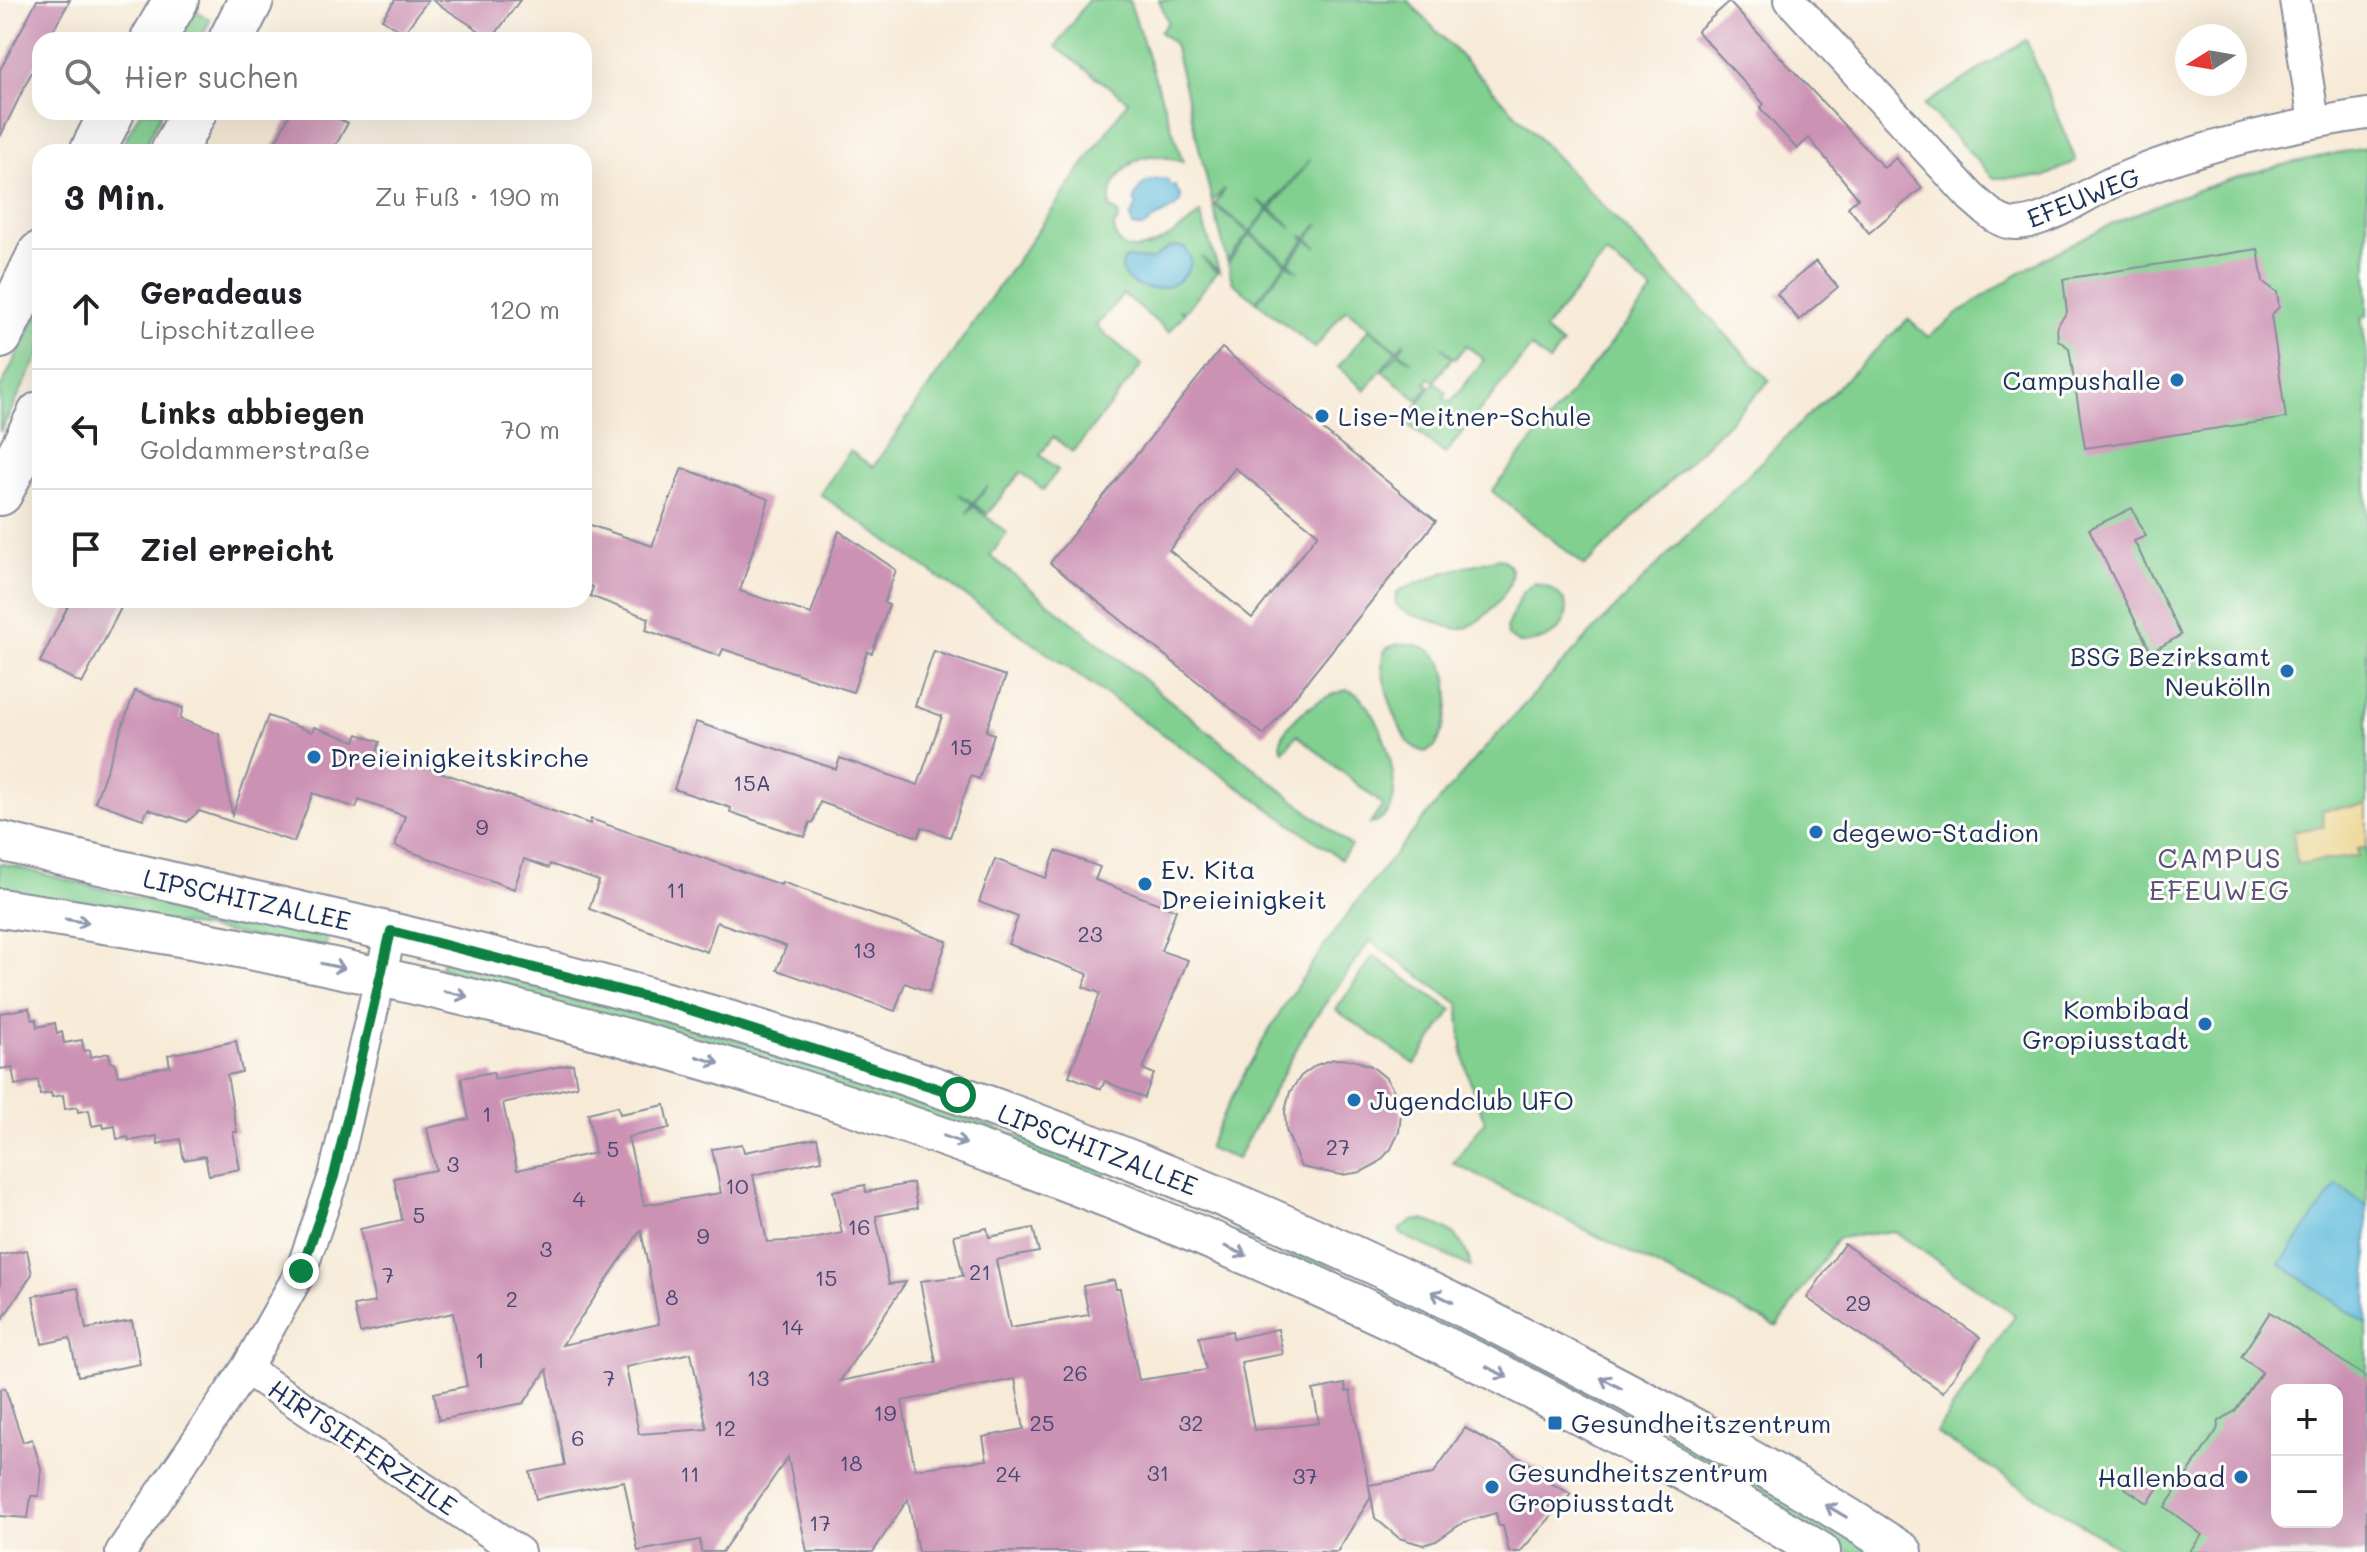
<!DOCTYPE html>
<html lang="de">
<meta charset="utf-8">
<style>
body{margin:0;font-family:Mali,sans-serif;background:#f2f2f2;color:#202124}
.controls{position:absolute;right:24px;bottom:24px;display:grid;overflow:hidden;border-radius:16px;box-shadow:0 8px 32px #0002}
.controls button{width:72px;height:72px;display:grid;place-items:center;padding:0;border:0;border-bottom:2px solid #e0e0e0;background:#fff;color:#202124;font:40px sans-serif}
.compass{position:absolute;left:2175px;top:24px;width:72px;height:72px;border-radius:50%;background:#fff;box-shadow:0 8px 32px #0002;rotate:259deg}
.stop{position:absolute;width:24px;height:24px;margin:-18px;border:6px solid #0b8043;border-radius:50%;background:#fff}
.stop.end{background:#0b8043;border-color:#fff;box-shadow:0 2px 8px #0008}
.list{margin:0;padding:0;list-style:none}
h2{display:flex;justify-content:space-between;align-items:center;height:104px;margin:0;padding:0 32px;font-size:34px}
h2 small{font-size:26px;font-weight:400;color:#757577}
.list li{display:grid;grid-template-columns:52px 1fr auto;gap:24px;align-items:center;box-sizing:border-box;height:120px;padding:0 32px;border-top:2px solid #e0e0e0}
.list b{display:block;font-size:30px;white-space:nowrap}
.list p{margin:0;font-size:26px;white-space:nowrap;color:#757577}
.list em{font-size:26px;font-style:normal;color:#757577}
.icon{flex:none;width:44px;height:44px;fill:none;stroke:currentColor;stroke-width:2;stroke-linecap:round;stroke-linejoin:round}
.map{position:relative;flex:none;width:2367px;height:1552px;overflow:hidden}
.search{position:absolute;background:#fff;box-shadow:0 8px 32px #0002;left:32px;top:32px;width:560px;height:88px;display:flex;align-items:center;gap:20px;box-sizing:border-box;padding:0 28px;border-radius:24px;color:#757577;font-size:30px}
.panel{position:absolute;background:#fff;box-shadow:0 8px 32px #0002;left:32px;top:144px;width:560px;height:464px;border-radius:24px}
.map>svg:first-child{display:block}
.green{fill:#81d090;stroke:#4e8077;stroke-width:2;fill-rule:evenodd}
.sand{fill:#eeda9e;stroke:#84847e;stroke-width:2}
.water{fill:#5ebbdc;stroke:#3c759d;stroke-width:2}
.building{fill:#cc92b4;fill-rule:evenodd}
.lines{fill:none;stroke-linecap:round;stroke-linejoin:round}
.minor-casing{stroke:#898d9b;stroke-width:34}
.tertiary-casing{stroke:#898d9b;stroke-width:42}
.secondary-casing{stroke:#898d9b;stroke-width:48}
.minor{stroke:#fff;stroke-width:30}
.tertiary{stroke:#fff;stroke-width:38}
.secondary{stroke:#fff;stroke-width:44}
.oneway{stroke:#8d97ae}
.route{stroke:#0b8043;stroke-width:10}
.poi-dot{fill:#1f6fb2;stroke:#fdfcf7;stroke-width:3}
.labels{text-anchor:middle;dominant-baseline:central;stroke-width:6;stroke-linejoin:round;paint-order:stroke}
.number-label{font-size:22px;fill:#474874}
.street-label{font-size:26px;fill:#1b2f5e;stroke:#fdfcf7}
.poi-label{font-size:26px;fill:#1b2f5e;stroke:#fdfcf7;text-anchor:start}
.neighbourhood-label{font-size:28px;letter-spacing:2px;fill:#59527c;stroke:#fdfcf7}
</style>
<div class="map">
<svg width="2367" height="1552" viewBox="0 0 2367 1552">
<rect width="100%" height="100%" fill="#fdfcf7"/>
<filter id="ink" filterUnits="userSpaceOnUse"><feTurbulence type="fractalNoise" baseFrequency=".0125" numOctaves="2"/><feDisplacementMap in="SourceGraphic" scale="16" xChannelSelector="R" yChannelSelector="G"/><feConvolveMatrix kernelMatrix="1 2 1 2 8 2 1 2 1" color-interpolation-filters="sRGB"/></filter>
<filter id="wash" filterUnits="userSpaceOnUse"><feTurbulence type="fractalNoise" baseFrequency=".006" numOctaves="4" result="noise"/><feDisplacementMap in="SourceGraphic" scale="32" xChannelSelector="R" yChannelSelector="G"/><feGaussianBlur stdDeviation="1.8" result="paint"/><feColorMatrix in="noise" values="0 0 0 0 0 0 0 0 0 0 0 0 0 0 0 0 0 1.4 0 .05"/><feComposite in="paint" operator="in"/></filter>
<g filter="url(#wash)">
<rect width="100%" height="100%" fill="#f7ebd8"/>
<g class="green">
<path d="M1088,0h41l54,162c-11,-3 -22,-7 -33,-6 -22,2 -46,32 -39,53l7,4 1,6 -5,6c3,52 69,6 86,-12l19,58 -18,-14 16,15 -32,40 -6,-3 5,5 -15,18 -46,-38 -27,32 46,39 -69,87 -20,-15 -13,18 18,15 -15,20 -22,-18 -34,42 -13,-10 14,-18 -15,17 -14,-9 13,10 -5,9 6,-7 34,27 -17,23 361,290 -10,13 -521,-365 30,-43 23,16 255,-366 -72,-54z"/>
<path d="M1159,0h248l363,381 -185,185 -93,-75 161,-200 -47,-37 -62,76 18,15 -13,17 -18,-15 -86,107 -41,-33 31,-39 12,11 -3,5 6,5 34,-43 -18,-15 -11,14 -14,-12 11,11 -18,23 -5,-3 -3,5 4,3 -12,14 -36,-29 16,-18 14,9 -13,-11 6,-9 -8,8 -51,-41 -31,39 -58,-46 30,-38 12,8 -10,-9 18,-23 10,7 -9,-8 11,-16 -12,15 -5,-2 3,3 -18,23 -36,-29 18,-23 23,17 -21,-18 39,-49 -41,48 -11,-8 10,9 -18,23 -35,-28 10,-15 -13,12 -38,-157 -14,-12 8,-10z"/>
<path d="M195,10l15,10 -9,20h-23z"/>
<path d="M2026,40l50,121 -32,16 -50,1 -70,-73z"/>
<path d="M140,112h22l-20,40h-23z"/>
<path d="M2367,148v168l-6,1 6,38v1197h-242l-189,-119 79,-118 -121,-84 -56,7 -61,89 -324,-164 32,-42c-19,-45 -25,-68 -26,-117l-89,-63 -63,88 -70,130 -29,-11c68,-155 175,-286 287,-411 131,-146 272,-282 413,-418l20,18c126,-101 280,-164 439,-189zM2277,1390h60v132h-60z"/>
<path d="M1213,204l36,29 -22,28z"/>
<path d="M1250,234l36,29 -30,38 -24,-19 -4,-19z"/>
<path d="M40,309v44l-40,79v-43z"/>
<path d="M1369,329l27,22 -31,39 -27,-23z"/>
<path d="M1498,558c38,11 -14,68 -37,71 -10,1 -22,-6 -31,-9 -12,-3 -25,-6 -34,-15l-1,-7 3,-7 45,-18z"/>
<path d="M1534,583c54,11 35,62 -15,60l-11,-7 -2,-8 16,-35z"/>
<path d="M1399,644c60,-5 57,66 36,103l-10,5c-6,-2 -11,-4 -16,-9 -11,-13 -37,-81 -22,-95 0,0 11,-4 12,-4z"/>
<path d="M1347,690c30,5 54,88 45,114 -3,11 -11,17 -22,20l13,-19 -86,-70 -14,16 -3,-7c6,-26 43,-49 67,-54z"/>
<path d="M0,863l137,35 192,33 -4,18 -325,-56z"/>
<path d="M1373,956l79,54 -37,54 -79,-54z"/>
<path d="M443,959l330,91 335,117 -5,13 -664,-206z"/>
<path d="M1423,1220c25,6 43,21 48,47l-69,-32 -3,-5 13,-9z"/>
<path d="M1242,1221l96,48 -4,6 -98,-40z"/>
<path d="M1382,1288l277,137 -8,12 -266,-139 -4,-5z"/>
<path d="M1670,1431l206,121h-27l-186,-108z"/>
</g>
<path class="sand" d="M2367,805v42l-10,2 1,7 -61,8 -4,-33 31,-4 -2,-17z"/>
<g class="water">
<path d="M1164,179l4,1 1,5 6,1 6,11 -1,5c-7,9 -14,10 -23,15 -10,6 -10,13 -24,9l-3,-8 7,-13 -3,-5c5,-16 13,-21 30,-21z"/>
<path d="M1177,246l8,2 7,13c-15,47 -85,26 -67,-3l26,2 17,-12z"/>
<path d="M2337,1185l30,21v118l-87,-60z"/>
</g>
<g id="blocks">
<g class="building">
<path d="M37,0h33l-22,40h-8v15l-40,82v-67z"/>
<path d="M395,0h33l-24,33 -22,-14z"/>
<path d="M432,0h88l-28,39z"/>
<path d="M1729,2l155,166 12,-10 26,30 -53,45 -21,-26 10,-9 -49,-60 -12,11 -37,-41 4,-4 -67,-73z"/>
<path d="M291,112h35l22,11 -16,29h-62z"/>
<path d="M2258,249l5,33 14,10 2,15 -8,8 15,103 -201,30 -16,-100 -11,-8 -1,-14 10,-14 -4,-33z"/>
<path d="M1816,261l22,26 -39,33 -22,-26z"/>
<path d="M1222,348l214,173 -172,214 -214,-172zM1235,468l83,66 -66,84 -83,-68z"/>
<path d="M682,468l87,31 -29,92 71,23 28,-83 57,39 -12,33 5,2 -17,48 -5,-1 -14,40 -130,-43 -3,7 -74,-26 3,-12 -59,-22 3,-9 -9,-3v-61l68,23z"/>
<path d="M2132,508l14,28 -12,5 47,94 -30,17 -62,-123z"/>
<path d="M71,600h54l-43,84 -42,-22z"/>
<path d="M934,651l72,25 -20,55 8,3 -15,45 -8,-3 -21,61 -28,-10 -4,10 -98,-35 -7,21 -3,-1 -5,15 -75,-25 1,-4 -57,-19 22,-67 140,47 4,-11 78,27 24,-69 -27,-10z"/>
<path d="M135,691l48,17 -3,11 39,15 13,81 36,-99 44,16 2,-5 41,14 3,-7 22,8 -3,8 213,74 1,-5 190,66 1,-3 165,59 -18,51 -24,-9 -10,28 -118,-41 9,-24 -69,-24 -10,30 -118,-43 10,-28 -49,-17 -1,4 -25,-9 -10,30 -119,-43 10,-30 -46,-16 -3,8 -43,-15 -19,49 -95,-31 -12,11 -39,-13 -5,10 -48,-17z"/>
<path d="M1056,851l44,16 -5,13 81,30 -15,41 27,9 -45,109 11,5 -10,24 -39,-17 -4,8 -32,-13 31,-83 -17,-6 5,-13 -80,-30 10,-27 -39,-15 16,-43 51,19z"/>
<path d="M29,1008l3,12 4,-1 1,8 18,-4 2,11 5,-2 2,11 18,-3 2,11 6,-1 1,7 18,-4 2,10h4l3,13 52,-10 -2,-11 68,-14 6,31 -15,3 10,57h-4l7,37 -31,6 -4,-19 -21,4 -4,-21 -22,5 -1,-8 -28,5 -1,-4 -11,2 -2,-13 -11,2 -1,-4 -11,2 -3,-16 -11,2 -1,-5 -12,2 -2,-14 -11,2 -1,-4 -11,2 -2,-15 -23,5 -3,-18 -12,2v-56z"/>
<path d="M1334,1059l19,1 18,6 15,12 10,16 5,19 -2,19 -8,17 -13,14 -17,9 -19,3 -41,-8 -15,-37 -1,-19 5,-19 11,-16 15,-11z"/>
<path d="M573,1064l4,22 -74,17 14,67 78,-17 -7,-40 30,-7 2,8 45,-9 5,23 -42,9 16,68 77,-12 -9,-44 30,-5 2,8 73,-14 5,22 -69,15 14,67 42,-2 33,-7 -9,-42 32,-6 1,7 47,-9 4,25 -41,8 13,68 17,-2 -66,99 96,-19 -16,-81 43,-5 -9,-41 33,-7 2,9 44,-9 6,24 -43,8 14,68 79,-13 -6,-29 31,-6 2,9h4l19,91 67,-10 -7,-33 33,-6 1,8 45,-10 5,25 -42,8 13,68 65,-7 -6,-33 32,-6 1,8 4,-1 21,106 -34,55h-419l-10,-53 -35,53h-66l-19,-95 -66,95h-21l-1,-12 -62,11 -14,-70 -88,18 -6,-27 35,-7 -18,-96 -23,34 -85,17 -5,-27 33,-7 -14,-73 -93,20 -6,-27 21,-4 -15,-73 42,-9 -8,-42 42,-8 -9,-42 42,-9 -8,-41 32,-6 2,7zM641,1230l18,94 -97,21zM691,1353l16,76 -68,5 -13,-67zM1015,1379l9,50 -41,8 4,23 -72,9 -13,-68z"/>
<path d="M1844,1244l136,93 -37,55 -136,-94z"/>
<path d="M27,1250l5,24 -32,49v-68z"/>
<path d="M78,1288l8,41 46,-8 8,43 -62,12 -8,-38 -28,6 -9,-48z"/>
<path d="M2270,1312l97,66v174h-178l13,-17 -37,-28 52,-77 2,-9 16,-10 27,-39 -21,-15zM2277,1390h60v132h-60z"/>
<path d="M5,1388l18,54 9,-3 9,29 -2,28h-8l-3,22 -28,-2v-127z"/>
<path d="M1465,1428l87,48 -3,6 22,12 -51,58h-11l-6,-26h-4l-3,-13 -32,9 -28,19 -13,4 -24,-7 -24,-20 -6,-33 64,-11z"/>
<path d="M2140,1466l22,15 -14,22 -23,-15z"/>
</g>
</g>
</g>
<g filter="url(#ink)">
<use href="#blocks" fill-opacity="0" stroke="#898d9b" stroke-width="2"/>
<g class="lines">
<defs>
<g id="minor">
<path d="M1790,0l181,197c13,11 28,28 46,27 34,-3 65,-28 96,-42 81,-35 167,-55 254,-68"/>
<path d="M2295,0l19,122"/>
<path d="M246,1369l273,183"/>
<path d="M121,1552l125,-183 55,-98 33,-95 57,-245"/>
</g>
<g id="tertiary">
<path d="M0,841c219,54 441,98 659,159 309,86 611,206 896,354 118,61 236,125 348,198"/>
<path d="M0,908c647,93 1262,303 1821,644"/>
</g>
<g id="secondary">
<path d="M153,40l23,-40"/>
<path d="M231,40l20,-40"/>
<path d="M92,152l20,-40"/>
<path d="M173,152l21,-40"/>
<path d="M0,336l40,-82"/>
<path d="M0,493l40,-79"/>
</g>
</defs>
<use href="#minor" class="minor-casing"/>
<use href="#tertiary" class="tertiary-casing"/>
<use href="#secondary" class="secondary-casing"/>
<use href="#minor" class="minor"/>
<use href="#tertiary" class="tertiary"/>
<use href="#secondary" class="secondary"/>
</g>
<defs><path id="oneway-shaft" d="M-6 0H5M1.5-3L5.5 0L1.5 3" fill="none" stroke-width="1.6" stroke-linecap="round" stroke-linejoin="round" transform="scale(2)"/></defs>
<g class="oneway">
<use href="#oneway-shaft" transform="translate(77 921) rotate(9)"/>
<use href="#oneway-shaft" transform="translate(333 966) rotate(12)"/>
<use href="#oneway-shaft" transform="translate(456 994) rotate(13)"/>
<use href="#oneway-shaft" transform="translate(708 1060) rotate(17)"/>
<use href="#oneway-shaft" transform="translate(955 1140) rotate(20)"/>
<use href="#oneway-shaft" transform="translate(1236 1251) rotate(23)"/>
<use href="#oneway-shaft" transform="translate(1442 1297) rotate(-154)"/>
<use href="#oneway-shaft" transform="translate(1497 1372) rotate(27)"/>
<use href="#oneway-shaft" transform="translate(1611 1383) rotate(-152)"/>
<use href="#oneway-shaft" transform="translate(1836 1511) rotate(-149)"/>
</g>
</g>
<g class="lines" filter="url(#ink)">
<path class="route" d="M301,1271l33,-95 57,-245 271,70 296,94"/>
</g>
<g class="poi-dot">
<circle cx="2177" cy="380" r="8"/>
<circle cx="1322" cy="416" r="8"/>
<circle cx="2287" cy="671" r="8"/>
<circle cx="314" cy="757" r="8"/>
<circle cx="1816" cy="832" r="8"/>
<circle cx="1145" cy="884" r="8"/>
<circle cx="2205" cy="1024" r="8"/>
<circle cx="1354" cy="1100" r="8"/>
<rect x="1547" y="1415" width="16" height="16" rx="4"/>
<circle cx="2241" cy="1477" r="8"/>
<circle cx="1492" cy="1487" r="8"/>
</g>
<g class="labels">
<g class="number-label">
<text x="961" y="746">15</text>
<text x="752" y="782">15A</text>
<text x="482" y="826">9</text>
<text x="676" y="889">11</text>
<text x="1090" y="933">23</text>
<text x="864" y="949">13</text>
<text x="487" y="1113">1</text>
<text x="1338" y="1146">27</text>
<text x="613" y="1148">5</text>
<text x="453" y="1163">3</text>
<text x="737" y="1185">10</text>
<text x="579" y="1198">4</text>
<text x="419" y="1214">5</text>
<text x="859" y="1226">16</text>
<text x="703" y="1235">9</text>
<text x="546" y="1248">3</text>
<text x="980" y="1271">21</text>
<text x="388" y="1274">7</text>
<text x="826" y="1277">15</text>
<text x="672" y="1296">8</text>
<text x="512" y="1298">2</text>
<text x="1858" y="1302">29</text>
<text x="792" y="1326">14</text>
<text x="480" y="1359">1</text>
<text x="1075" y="1372">26</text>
<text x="609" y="1377">7</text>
<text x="758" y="1377">13</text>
<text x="885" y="1412">19</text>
<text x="1042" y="1422">25</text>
<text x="1191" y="1422">32</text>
<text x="725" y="1427">12</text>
<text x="578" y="1437">6</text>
<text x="851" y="1462">18</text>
<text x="1158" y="1472">31</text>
<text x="690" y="1473">11</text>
<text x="1008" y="1473">24</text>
<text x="1305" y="1475">37</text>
<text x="820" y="1522">17</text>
</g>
<g class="street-label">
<text transform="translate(2083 197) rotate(-22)">EFEUWEG</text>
<text transform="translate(247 899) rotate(12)">LIPSCHITZALLEE</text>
<text transform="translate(1098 1149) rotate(21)">LIPSCHITZALLEE</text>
<text transform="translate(363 1447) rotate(34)">HIRTSIEFERZEILE</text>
</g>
<g class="poi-label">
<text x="2161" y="380" text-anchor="end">Campushalle</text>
<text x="1338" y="416">Lise-Meitner-Schule</text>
<text x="2271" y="656" text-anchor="end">BSG Bezirksamt<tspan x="2271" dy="30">Neukölln</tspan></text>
<text x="330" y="757">Dreieinigkeitskirche</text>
<text x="1832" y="832">degewo-Stadion</text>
<text x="1161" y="869">Ev. Kita<tspan x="1161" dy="30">Dreieinigkeit</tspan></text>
<text x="2189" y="1009" text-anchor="end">Kombibad<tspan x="2189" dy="30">Gropiusstadt</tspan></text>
<text x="1370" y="1100">Jugendclub UFO</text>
<text x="1571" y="1423">Gesundheitszentrum</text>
<text x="1508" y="1472">Gesundheitszentrum<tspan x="1508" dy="30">Gropiusstadt</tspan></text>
<text x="2225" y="1477" text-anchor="end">Hallenbad</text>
</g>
<g class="neighbourhood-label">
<text x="2220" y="857">CAMPUS<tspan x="2220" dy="32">EFEUWEG</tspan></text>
</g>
</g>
</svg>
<div class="controls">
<button>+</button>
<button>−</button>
</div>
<svg class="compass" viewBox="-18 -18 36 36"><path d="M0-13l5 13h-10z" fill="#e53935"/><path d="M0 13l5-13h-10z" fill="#757577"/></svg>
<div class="stop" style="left:958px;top:1095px"></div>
<div class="stop end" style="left:301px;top:1271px"></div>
<div class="search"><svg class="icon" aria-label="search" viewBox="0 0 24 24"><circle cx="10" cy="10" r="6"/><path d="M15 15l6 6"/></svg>Hier suchen</div>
<section class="panel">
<h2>3 Min.<small>Zu Fuß · 190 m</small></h2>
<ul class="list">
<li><svg class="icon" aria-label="ahead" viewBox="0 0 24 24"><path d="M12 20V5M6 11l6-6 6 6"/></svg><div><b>Geradeaus</b><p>Lipschitzallee</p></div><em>120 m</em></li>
<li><svg class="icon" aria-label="left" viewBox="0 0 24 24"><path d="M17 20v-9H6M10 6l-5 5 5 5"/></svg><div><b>Links abbiegen</b><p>Goldammerstraße</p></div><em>70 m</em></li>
<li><svg class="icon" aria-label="arrive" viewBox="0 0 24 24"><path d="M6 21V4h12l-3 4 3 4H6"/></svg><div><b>Ziel erreicht</b></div></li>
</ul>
</section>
</div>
